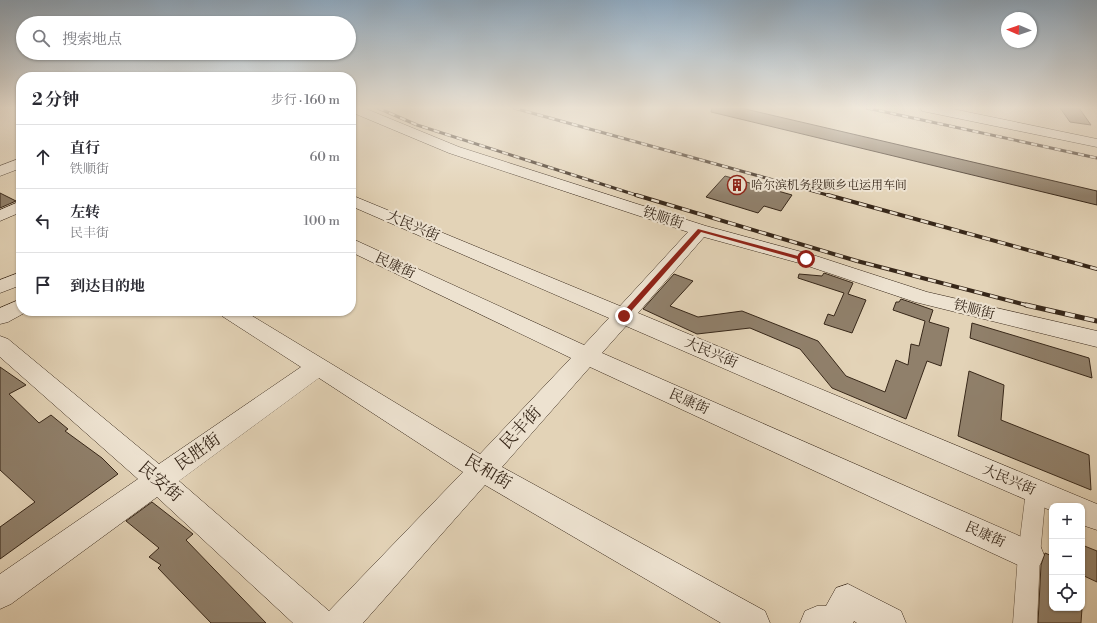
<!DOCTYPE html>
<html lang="zh">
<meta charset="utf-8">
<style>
body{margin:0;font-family:"Libre Bodoni","Noto Serif SC",serif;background:#f7f7f7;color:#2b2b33}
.controls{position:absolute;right:12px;bottom:12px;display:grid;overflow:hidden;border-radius:8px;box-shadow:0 1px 3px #0004}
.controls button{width:36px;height:36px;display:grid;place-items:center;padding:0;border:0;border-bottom:1px solid #e1e1e2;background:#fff;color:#2b2b33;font:20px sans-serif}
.compass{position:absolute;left:1001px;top:12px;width:36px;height:36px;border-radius:50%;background:#fff;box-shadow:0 1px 3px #0004;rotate:272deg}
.stop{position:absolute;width:12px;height:12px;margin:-9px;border:3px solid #8f2418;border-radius:50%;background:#fff}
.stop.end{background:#8f2418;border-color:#fff;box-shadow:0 1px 4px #0008}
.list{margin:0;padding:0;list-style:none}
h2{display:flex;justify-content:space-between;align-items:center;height:52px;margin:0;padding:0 16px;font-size:17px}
h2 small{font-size:13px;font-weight:400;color:#7c7c81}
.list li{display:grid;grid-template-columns:26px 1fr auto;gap:12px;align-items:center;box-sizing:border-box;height:64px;padding:0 16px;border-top:1px solid #e1e1e2}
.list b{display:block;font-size:15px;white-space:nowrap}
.list p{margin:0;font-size:13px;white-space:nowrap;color:#7c7c81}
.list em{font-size:13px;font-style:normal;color:#7c7c81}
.icon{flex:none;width:22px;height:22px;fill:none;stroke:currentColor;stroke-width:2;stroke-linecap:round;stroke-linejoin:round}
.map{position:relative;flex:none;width:1097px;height:623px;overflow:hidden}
.search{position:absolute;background:#fff;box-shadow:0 1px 3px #0004;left:16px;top:16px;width:340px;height:44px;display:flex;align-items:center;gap:10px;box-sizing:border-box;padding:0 14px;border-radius:22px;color:#7c7c81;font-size:15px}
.panel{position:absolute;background:#fff;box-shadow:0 1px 3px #0004;left:16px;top:72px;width:340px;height:244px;border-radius:16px}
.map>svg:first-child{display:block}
.building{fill:#90806b;stroke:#372719}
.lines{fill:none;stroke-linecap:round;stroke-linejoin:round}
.street-casing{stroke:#625240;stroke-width:1}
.secondary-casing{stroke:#372719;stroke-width:1}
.street{fill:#ede2d0;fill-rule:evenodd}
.secondary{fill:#ede2d0;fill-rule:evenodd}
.rail-far2-casing{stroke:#372719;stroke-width:3}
.rail-far1-casing{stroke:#372719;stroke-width:4}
.rail-casing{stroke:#372719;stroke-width:5}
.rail-far2{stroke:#ede2d0;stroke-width:2;stroke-dasharray:6;stroke-linecap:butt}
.rail-far1{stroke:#ede2d0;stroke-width:2.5;stroke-dasharray:8;stroke-linecap:butt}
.rail{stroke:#ede2d0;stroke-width:3.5;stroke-dasharray:10;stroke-linecap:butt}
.route{fill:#8f2418}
.labels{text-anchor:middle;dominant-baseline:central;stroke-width:4;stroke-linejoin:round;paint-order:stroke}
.far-poi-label{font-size:12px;fill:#372719;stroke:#ede2d0;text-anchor:start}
.street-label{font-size:14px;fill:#372719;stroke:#ede2d0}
.near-street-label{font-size:17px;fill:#372719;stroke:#ede2d0}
</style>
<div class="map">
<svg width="1097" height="623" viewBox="0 0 1097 623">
<rect width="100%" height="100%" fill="#e3d3b7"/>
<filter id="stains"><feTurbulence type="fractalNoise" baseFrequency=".005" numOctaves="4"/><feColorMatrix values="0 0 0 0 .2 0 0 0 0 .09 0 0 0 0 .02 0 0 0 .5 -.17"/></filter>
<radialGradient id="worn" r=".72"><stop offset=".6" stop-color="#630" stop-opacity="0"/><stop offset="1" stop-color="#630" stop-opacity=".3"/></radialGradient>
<g class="building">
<path d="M712,108h29l356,83v14l-386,-93z"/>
<path d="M1060,108h19l12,17 -21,-3z"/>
<path d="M725,176l67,19 -11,16 -17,-5 -6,7 -52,-16z"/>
<path d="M0,193l16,8 -16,7z"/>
<path d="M824,273l29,10 -5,11 18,6 -14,33 -28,-9 4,-10 6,2 10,-23 -46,-15 1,-4 23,2z"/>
<path d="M674,274l19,7 -23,25 28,11 44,-6 76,30 28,35 39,16 11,-32 12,5 3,-21 8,2 6,-25 -32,-11 3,-8h3l2,-3 12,4 20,7 -4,12 20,6 -8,38 -14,-5 -21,58 -74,-31 -32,-39 -50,-21 -53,6 -54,-25z"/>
<path d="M972,323l117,35 3,20 -122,-40z"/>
<path d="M0,367l26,18 -17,9 30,29 12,-8 17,14 -3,2 37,27 16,16 -118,85v-32l35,-25 -35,-32z"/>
<path d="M969,371l35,14 -3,35 88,35 2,35 -133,-54z"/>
<path d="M152,502l41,32 -7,6 80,83h-55l-53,-55 3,-3 -12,-8 10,-9 -33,-27z"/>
<path d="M1082,545l15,6v31l-15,-7z"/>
<path d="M1045,553l7,3v52h30l-1,15h-43l3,-58z"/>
</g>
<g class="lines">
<defs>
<path id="street" d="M1036,482l7,3 3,6 -6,64 -3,68h-24l5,-68 8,-64 3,-6z"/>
<g id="secondary">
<path d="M351,108h13l95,39 247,79 107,29 114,37 170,39v16l-182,-45 -116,-39 -95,-26 -66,76 459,191v26l-15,-5v-19h-30v5l-426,-185 -24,27 438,192 4,10 -4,10 -11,5 -11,-5 -428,-198 -88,100 263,144 5,12h-49l-236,-138 -122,138h-70l-136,-126 -146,107 -11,5v-35l138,-95 -138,-122v-21l8,3 151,125 142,-97 -79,-51 -3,-5h25l236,143 91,-96 -220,-106v-13l6,2 227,104 25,-27 -258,-112v-11l269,111 68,-74 -239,-79 -98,-41zM319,378l144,94 -134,139 -150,-130z"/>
<path d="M921,108h27l149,31v8l-170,-35 -5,-1z"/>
<path d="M21,158v10l-21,8v-10z"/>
<path d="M21,201v11l-21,9v-11z"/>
<path d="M21,272v13l-21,8v-13z"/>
<path d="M21,299v12h7l-20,11 -8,2v-16z"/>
<path d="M848,584l53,27 5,12h-49l-3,-2 -1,2h-53l5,-12 12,-5h9l10,-18z"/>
</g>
</defs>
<use href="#street" class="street-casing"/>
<use href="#secondary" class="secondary-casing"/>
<use href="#street" class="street"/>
<use href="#secondary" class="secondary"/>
<defs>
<g id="rail-far2">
<path d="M378,108l39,17 222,71"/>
<path d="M514,108l317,88"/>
<path d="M867,108l230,50"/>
</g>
<g id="rail-far1">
<path d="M636,195l221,66 173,45"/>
<path d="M828,195l269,74"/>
</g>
<path id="rail" d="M1026,305l71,16"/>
</defs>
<use href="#rail-far2" class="rail-far2-casing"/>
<use href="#rail-far1" class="rail-far1-casing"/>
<use href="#rail" class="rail-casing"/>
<use href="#rail-far2" class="rail-far2"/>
<use href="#rail-far1" class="rail-far1"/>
<use href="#rail" class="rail"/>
</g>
<linearGradient id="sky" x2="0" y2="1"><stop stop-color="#8fa9bf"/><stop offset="0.55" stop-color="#f2ebdf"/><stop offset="1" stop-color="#f2ebdf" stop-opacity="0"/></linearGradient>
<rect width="1097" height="196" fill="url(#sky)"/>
<path class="route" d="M698,229l111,30 -5,2 -103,-29 -75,85h-5v-3z"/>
<defs>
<symbol id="building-ring" viewBox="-11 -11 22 22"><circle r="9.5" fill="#ede2d0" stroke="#8f2418" stroke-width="1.5"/><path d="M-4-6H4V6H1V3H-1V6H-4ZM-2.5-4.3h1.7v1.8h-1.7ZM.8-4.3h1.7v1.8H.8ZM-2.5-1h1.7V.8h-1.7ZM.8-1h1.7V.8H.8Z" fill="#8f2418"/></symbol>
</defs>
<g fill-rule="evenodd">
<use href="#building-ring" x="726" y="174" width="22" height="22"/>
</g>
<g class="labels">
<g class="far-poi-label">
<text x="751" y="185">哈尔滨机务段顾乡屯运用车间</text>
</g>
<g class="street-label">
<text transform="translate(663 218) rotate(18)">铁顺街</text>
<text transform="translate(413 226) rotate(23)">大民兴街</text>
<text transform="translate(395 266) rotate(25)">民康街</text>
<text transform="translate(974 310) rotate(14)">铁顺街</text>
<text transform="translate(711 353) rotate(23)">大民兴街</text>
<text transform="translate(689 402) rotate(24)">民康街</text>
<text transform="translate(1009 480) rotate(23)">大民兴街</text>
<text transform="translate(985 535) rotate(24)">民康街</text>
</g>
<g class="near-street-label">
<text transform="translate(521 428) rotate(-47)">民丰街</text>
<text transform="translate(198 452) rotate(-35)">民胜街</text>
<text transform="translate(488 472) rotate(31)">民和街</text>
<text transform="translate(160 482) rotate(41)">民安街</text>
</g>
</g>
<rect width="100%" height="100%" filter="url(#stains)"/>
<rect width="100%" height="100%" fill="url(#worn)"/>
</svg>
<div class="controls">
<button>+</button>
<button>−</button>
<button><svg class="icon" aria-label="locate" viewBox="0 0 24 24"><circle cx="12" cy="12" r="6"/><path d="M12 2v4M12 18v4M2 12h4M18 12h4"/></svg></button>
</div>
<svg class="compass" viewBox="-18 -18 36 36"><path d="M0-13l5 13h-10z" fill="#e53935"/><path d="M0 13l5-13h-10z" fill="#7c7c81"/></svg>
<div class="stop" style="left:806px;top:259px"></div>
<div class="stop end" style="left:624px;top:316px"></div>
<div class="search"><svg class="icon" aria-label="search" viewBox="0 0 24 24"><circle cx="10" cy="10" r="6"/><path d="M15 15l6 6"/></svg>搜索地点</div>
<section class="panel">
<h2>2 分钟<small>步行 · 160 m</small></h2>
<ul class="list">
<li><svg class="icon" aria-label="ahead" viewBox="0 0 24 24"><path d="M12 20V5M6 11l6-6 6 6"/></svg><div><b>直行</b><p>铁顺街</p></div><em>60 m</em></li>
<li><svg class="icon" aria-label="left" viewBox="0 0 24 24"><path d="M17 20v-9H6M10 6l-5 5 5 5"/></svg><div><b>左转</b><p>民丰街</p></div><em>100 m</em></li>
<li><svg class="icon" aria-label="arrive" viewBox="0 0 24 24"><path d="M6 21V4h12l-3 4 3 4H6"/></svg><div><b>到达目的地</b></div></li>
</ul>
</section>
</div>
